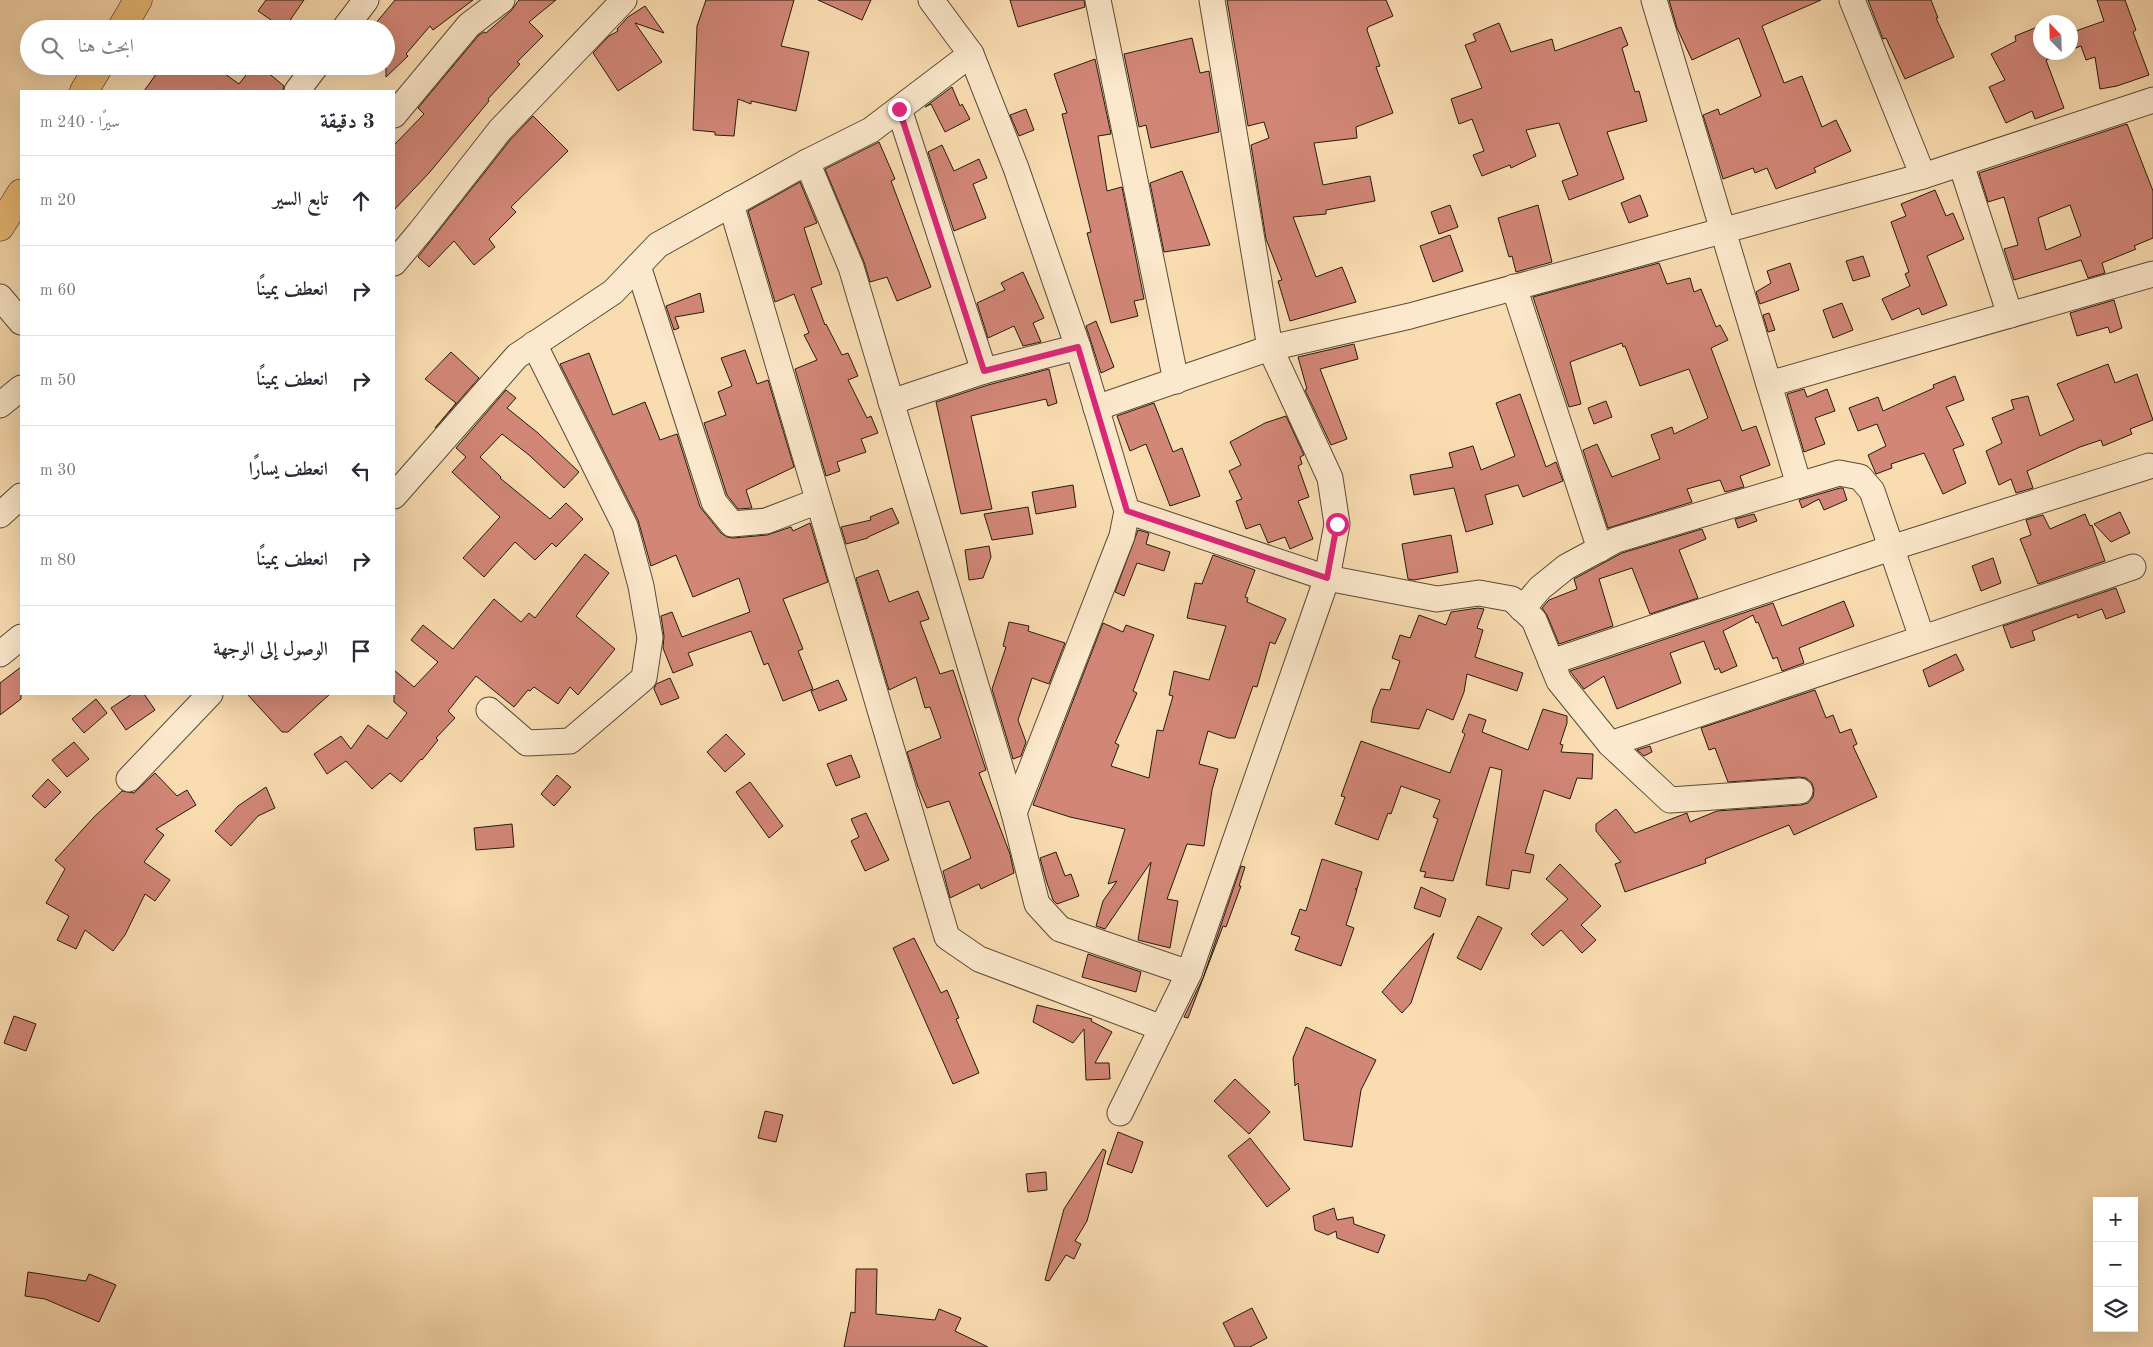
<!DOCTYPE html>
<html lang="ar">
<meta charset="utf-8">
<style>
body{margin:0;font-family:"Old Standard TT",Amiri,serif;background:#f7f7f7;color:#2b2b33;direction:rtl}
.controls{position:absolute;right:15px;bottom:15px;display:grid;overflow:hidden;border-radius:0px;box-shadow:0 5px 20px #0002}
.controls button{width:45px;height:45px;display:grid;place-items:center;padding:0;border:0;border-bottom:1px solid #e1e1e2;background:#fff;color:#2b2b33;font:25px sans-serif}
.compass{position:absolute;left:2033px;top:15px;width:45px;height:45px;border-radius:50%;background:#fff;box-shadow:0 5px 20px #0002;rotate:337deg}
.stop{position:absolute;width:15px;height:15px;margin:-11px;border:4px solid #db2777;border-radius:50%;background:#fff}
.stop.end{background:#db2777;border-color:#fff;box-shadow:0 1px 5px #0008}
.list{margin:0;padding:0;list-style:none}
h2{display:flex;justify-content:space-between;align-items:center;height:65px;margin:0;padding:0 20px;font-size:21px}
h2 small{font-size:16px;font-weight:400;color:#7c7c81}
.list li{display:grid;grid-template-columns:32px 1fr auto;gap:15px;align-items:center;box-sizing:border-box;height:90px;padding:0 20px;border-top:1px solid #e1e1e2}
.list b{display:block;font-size:19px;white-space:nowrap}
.list em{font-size:16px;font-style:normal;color:#7c7c81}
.icon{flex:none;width:28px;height:28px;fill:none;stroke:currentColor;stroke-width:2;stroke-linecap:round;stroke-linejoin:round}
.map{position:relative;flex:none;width:2153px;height:1347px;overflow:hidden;direction:ltr}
.search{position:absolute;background:#fff;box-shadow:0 5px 20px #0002;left:20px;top:20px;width:375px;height:55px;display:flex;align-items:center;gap:12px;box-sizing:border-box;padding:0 18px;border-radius:28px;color:#7c7c81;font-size:19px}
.panel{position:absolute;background:#fff;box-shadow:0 5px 20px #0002;left:20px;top:90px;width:375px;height:605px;border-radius:0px;direction:rtl}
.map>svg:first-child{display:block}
.building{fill:#d28677;stroke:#251b0e;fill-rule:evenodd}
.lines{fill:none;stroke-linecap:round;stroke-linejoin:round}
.minor-casing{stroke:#5a4b37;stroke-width:27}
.major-casing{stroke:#251b0e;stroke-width:29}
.minor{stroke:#fce8cc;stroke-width:25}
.major{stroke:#edbe78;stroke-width:28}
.route{stroke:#db2777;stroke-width:6}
</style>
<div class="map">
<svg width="2153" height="1347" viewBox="0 0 2153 1347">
<rect width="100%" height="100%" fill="#fadcb1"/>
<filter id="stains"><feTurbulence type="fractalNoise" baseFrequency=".004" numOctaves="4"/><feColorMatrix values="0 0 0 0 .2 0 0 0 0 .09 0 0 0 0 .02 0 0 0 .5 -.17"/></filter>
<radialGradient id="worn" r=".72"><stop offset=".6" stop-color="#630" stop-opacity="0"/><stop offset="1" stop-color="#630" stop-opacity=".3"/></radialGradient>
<g class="building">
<path d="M266,0h38l-20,29 -26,-18z"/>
<path d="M395,0h78l-40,30 -3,-4 -24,28 2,2 -22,21v-48h-15z"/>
<path d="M519,0h37l-27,22 14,14 -26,26 3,2 -32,35 1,2 -60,72 -35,37v-65l30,-31 -6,-6 61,-73 5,-3 2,1 25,-22z"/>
<path d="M706,0h88l-13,46 28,6 -13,59 -45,-10v3l-13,-5 -4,37 -19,-1v-3l-22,-2 4,-104z"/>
<path d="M818,0h53l-9,20z"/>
<path d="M1010,0h74l1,7 -67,20z"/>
<path d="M1227,0h159l7,16 -25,11 -1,3 13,36 -4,1 17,46 -37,14 1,11 -43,5 9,42 47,-9 5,25 -49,9v4l-33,3 23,60 26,-10 14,35 -66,19 -12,-40 4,-1 -16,-41 -15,-94 18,-7 -5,-16 -16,4z"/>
<path d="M1669,0h152l-59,26 22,57 18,-7 20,51 14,-7 15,31 -37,17 2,4 -40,17 -9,-21 -12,5 -2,-5 -30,11 -20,-64 15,-6 2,6 41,-19 -22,-58 -47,22 -15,-32z"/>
<path d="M1868,0h63l7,18h-2l18,39 -49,22 -19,-41 -3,1z"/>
<path d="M2097,0h28l11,30 -3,2 16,43 -32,11 -17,3 -5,-32 -9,3 -5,-14 -11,4v-17l34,-12z"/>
<path d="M645,6l19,27 -29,-10 27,39 -44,29 -25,-38 16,-17 9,-5 -1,-2 11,-12z"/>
<path d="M1499,23l12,29 41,-13 3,12 66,-24 7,18 -6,3 13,44 4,-1 8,30 -40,11 17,47 -55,21 -7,-19 16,-6 -19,-52 -33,7 10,26 -25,12 -1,-3 -28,11 -9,-21 11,-4 -12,-32 -13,5 -8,-25 31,-11 -17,-43 11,-4 -3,-7z"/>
<path d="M2040,26v26h24l-18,8 18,48 -29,11 -3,-8 -26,12 -17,-36 16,-7 -14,-26 25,-13 -1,-5z"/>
<path d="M1192,38l8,35 9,-2 10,61 -68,16 -5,-23 -7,2 -15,-73z"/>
<path d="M1095,59l16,75 -13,2 9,55 15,-4 22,112 -10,2 4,15 -27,7 -24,-90 4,-1 -29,-118 5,-1 -13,-39z"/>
<path d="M162,66h52l25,18 14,-18h7l24,20 -1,5h-139z"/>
<path d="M952,87l8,19 2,-2 8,15 -25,13 -14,-28 -6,3z"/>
<path d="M1026,109l8,21 -15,6 -9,-21z"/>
<path d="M533,116l35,35 -57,56 5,5 -27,27 6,8 -21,18 -20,-24 -25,26 -11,-10 93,-118z"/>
<path d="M2127,124l26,67v47l-19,8 2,3 -34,14 3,10 -17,5 -7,-18 -67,20 -10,-31 14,-4 -14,-48 -16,5 -9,-29zM2070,205l11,31 -35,14 -8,-32z"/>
<path d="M879,142l16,37 -4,2 40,106 -34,14 -10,-24 -17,5 -6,-20 -39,-93z"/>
<path d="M942,145l12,26 25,-12 8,19 -14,6 13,34 -32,13 -26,-79z"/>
<path d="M1182,171l28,74 -46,7 -14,-69z"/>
<path d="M800,182l17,41 -13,5 18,56 -11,4 14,37 1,-1 16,31 6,-2 10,23 -10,4 19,38 4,-2 7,17 -17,6 5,13 -29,10 3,9 -14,5 -31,-107 22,-9 -13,-25 5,-2 -15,-39 -19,8 -27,-91z"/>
<path d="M1935,190l11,26 7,-3 11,26 -37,17 20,49 -25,10 -3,-7 -27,12 -10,-21 28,-13 -5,-12 4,-2 -18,-50 15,-6 -5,-12z"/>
<path d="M1640,195l8,21 -19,7 -8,-20z"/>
<path d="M1450,205l8,22 -19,7 -8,-22z"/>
<path d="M1538,205l14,57 -36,10 -4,-16 -3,1 -11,-39z"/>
<path d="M1450,235l13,36 -30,11 -13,-36z"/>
<path d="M1863,256l7,20 -17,5 -7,-20z"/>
<path d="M1659,263l8,21 23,-6 4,14 7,-3 15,38 4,-2 8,15 -17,8 31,83 14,-5 14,39 -30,11 4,11 -19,5 -5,-12 -33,9 5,13 -84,26 -25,-78 14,-6 15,33 48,-18 -9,-24 21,-8 2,7 34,-16 -19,-49 -49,17 -15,-40 -2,1 -1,-4 -52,19 11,42 -12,3 -36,-110z"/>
<path d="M1790,263l9,27 -39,14 -4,-12 15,-9 -4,-12z"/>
<path d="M1023,272l21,46 -11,5 8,19 -18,4 -9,-20 -26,12 -11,-35 28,-13 -4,-7z"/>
<path d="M700,293l4,19 -29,5 4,11 -5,2 -8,-24z"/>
<path d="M2114,300l8,28 -12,5 -2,-6 -31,9 -7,-23z"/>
<path d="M1842,303l11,27 -20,8 -10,-28z"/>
<path d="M1769,313l6,17 -7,2 -5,-17z"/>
<path d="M1096,321l18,46 -13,6 -15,-47z"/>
<path d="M1354,344l4,15 -38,10 27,70 -16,6 -26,-55 2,-1 -9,-32z"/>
<path d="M745,350l12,34 11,-4 26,87 -48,23 6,18 -14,1 -11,-14 -23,-72 22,-8 -8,-23 14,-6 -11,-28z"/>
<path d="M451,352l28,26 -44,50 21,-25 -31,-24z"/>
<path d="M589,353l24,62 32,-13 15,38 17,-6 23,73 21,26 6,4 6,1 34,-3 24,-8 2,4 17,-8 18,59 -45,17 20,50 -5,2 15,38 -30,12 -15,-38 -4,2 -13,-34 -63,22 5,12 -20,8 -10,-25 1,-12 -3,-20 11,-4 10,25 68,-25 -11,-34 -46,19 -17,-42 -25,11 -13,-46 -78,-156z"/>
<path d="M2108,364l7,19 22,-9 16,46 -23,9 2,5 -29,12 -2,-6 -21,7 -53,24 6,17 -17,5 -5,-14 -12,6 -13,-34 16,-8 -10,-25 22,-9 -3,-9 17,-4 12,40 34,-16 -17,-36z"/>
<path d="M1049,369l8,34 -9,3 -2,-7 -75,17 21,93 -31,5 -25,-112 52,-17z"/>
<path d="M1955,376l9,24 -18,7 18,38 -11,4 13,34 -23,11 -19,-41 -33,11 1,4 -16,6 -8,-19 18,-9 -9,-22 -19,7 -9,-23 29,-11 5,14 51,-23 -1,-3z"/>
<path d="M1804,389l3,8 20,-8 8,22 -20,7 10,26 -21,8 -17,-58z"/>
<path d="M506,390l10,8 -9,10 31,25 41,39 -15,16 -35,-33 -27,-21 -22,23 21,20 -1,1 50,41 16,-16 17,16 -27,28 -4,-4 -17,17 -20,-18 -31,35 -21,-19 37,-41 -48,-45 14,-15 -10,-9z"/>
<path d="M1520,394l26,73 10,-5 7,19 -40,16 -5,-12 -33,10 8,29 -27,8 -12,-44 -40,7 -4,-20 43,-8 -4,-14 24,-7 8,24 34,-14 -19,-53z"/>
<path d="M1606,401l6,16 -18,7 -6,-16z"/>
<path d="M1154,403l19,49 9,-4 18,48 -30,10 -24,-62 -16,7 -13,-35z"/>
<path d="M1286,416l18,39 -4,2 2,7 -4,2 11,31 -11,4 15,38 -23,10 -5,-12 -17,6 -8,-19 -14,5 -10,-28 6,-2 -13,-28 12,-6 -11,-23 35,-19z"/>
<path d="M1073,485l3,22 -40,7 -4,-22z"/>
<path d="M1840,488h3l4,12 -23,10 -5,-11 -17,9 -3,-8z"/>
<path d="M1028,507l5,27 -41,6 -8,-26z"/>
<path d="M892,508l7,15 -31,14v1l-22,6 -5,-17 30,-7 -1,-3z"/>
<path d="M2120,512l10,21 -19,9 -17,-18z"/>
<path d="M1754,514l3,7 -19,7 -3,-9z"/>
<path d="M2085,514l5,12 2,-1 13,36 -67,23 -18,-45 11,-4 -5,-15 17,-5 7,14z"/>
<path d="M1702,529l4,10 -27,11 19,48 -48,16 -18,-46 -33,11 14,47 -54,18 -12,-29 -5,-7 7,-8 28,-11 -3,-10 48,-26z"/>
<path d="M1138,530l11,3 -3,11 24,8 -6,19 -27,-8 -13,33 -9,-4z"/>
<path d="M1451,535l7,37 -44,8 -6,-1 -6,-35z"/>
<path d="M989,546l2,11 -8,21 -14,2 -4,-30z"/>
<path d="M585,554l24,19 -33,43 39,33 -37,46 -8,-8 -12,17 -24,-17 -4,4 -2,-1 -14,17 -38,-31 -28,35 7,7 -19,20 2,2 -16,20 -1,-1 -20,23 -11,-9 -18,16 -26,-28 -19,13 -13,-20 27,-18 10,13 17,-24 19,14 20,-26 -13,-11v-32l20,17 24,-25 -27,-22 12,-15 30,24 41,-50 27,23 8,-9 6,5z"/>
<path d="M1213,555l42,15 -10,27 3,1 -1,4 39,17 -11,25 -5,-2 -13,45 -4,-1 -18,52h-7l-20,-7 -9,33 19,5 -6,21 -8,56 -17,-2 -20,55 11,2 -8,47 -32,-8 13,-78 -46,67 -9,-3 7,-25 14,-20 -9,3 17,-55 -55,-12 -37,-12 70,-182 20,9 3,-7 28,10 -21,56 4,2 -22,50 4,2 -8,21 38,12 8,-48 6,1 10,-35 -4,-1 5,-24 35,9 17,-54 -39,-8 8,-35 7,1z"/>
<path d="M1993,558l8,25 -20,8 -9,-25z"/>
<path d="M878,570l11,32 29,-11 11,28 -9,3 20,52 13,-4 33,100 -7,3 31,81 4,19 -33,16 -2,-5 -29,14 -7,-27 28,-13 -22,-57 -22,7 -9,-21 -11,-35 34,-14 -11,-31 -5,1 -9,-31 -27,13 -33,-112z"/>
<path d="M2116,588l9,24 -19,7 -4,-10 -24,9 -1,-4 -45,17 3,9 -24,8 -8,-22z"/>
<path d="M1844,601l10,25 -55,22 5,15 -22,8 -5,-14 -4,2 -15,-37 -2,1 -3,-8 -30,16 14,35 -16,7 -2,-5 -4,2 -11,-29 -34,12 11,30 -64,26 -13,-33 -20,13 -14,-18 203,-68 9,23z"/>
<path d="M1478,608l6,1 -7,19 6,2 -8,27 48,16 -6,18 -50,-17 -3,18 -11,28 -26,-11 -8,20 -48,-7 2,-13 8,-20 9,1 10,-29 -8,-3 8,-23 10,3 9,-23 27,10 5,-13z"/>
<path d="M1009,622l20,4 -1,5 37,12 -16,41 -17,-6 -14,42 8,22 -5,14 -8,3 -21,-70 14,-42 -3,-1z"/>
<path d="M1956,654l8,16 -35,17 -6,-17z"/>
<path d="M21,667v32l-21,16v-32z"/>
<path d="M670,678l9,20 -18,7 -7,-16 2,-5z"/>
<path d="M838,680l9,20 -28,11 -8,-20z"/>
<path d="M1815,690l11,28 7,-3 7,18 11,-4 6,15 -4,2 24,51 -83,38 -5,-10 -84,34 1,4 -81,29 -10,-28 6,-2 -25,-31v-7l20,-15 19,24 52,-20 3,9 27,-11 84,-6 7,-2 5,-6 1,-7 -2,-7 -6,-5 -7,-1 -71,5 -13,-34 -6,2 -8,-22z"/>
<path d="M132,694h12l11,16 -29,20 -15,-22z"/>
<path d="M247,694h83l-42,38h-6z"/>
<path d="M96,699l11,14 -23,20 -12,-14z"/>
<path d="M1543,709l24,7v7l-7,21 3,1 -2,7 32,2 -1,25 -15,-1 -7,21 -26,-9 -19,63 9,2 -4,18 -18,-3 -3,19 -23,-4 16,-115 -12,-3 -37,114 -29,-4 2,-5 -6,-1 18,-52 -5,-2 7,-17 -39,-14 -10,28 -3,-1 -10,27 -43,-16 10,-27 -4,-1 20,-55 89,32 15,-39 -3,-2 7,-18 17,6 -4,12 46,18z"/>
<path d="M726,734l19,20 -20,18 -18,-20z"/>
<path d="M74,742l15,17 -22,18 -15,-17z"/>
<path d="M1650,746l2,6 -8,4 -7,-6z"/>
<path d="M851,755l9,22 -24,9 -9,-22z"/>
<path d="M155,773l22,23 10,-6 9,15 -40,24 8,6 -20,27 26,18 -15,21 -10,-7 -20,41 -12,16 -28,-21 -9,19 -19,-9 12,-24 -23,-13 19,-34 -10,-9 39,-43 28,-26 12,2z"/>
<path d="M557,775l14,12 -17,19 -13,-12z"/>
<path d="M48,779l13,13 -16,16 -13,-12z"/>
<path d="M750,782l33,44 -14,12 -33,-46z"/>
<path d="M266,787l9,21 -17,8 -27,30 -16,-15 23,-25z"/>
<path d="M866,813l23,47 -24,11 -14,-30 8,-4 -8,-18z"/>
<path d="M512,824l2,23 -38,3 -2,-22z"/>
<path d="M1056,852l9,24 6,-2 8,22 -22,8 -4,-4 -6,-17 -7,-25z"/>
<path d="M1322,859l40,13 -5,17h-2l2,1 -11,35 8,3 -13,38 -46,-16 5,-13 -9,-3 9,-25 6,2z"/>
<path d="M1560,864l41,42 -20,19 15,15 -14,13 -21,-23 -18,16 -12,-12 37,-35 -22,-20z"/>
<path d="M1241,866l4,1 -6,19h2l-15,41 -3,-1 -35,92 -4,-1 19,-39z"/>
<path d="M1421,887l25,12 -6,18 -26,-9z"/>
<path d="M1478,916l24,12 -21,42 -24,-12z"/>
<path d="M1434,933l-23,70 -9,10 -20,-21z"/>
<path d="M914,938l27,55 6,-3 12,28 -3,1 23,54 -26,11 -60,-136z"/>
<path d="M1088,954l53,18 -5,20 -54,-15z"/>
<path d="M1037,1005l55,14 -1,2 21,11 -17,31h14l1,16 -24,1 -2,-51 -11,14 -40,-21z"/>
<path d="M14,1016l22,8 -10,27 -22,-8z"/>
<path d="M1306,1027l70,33 -15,30 -9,57 -48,-7 -6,-57 -3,3 -2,-28z"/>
<path d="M1235,1079l35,33 -21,22 -35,-33z"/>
<path d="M765,1111l18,4 -7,27 -18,-4z"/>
<path d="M1118,1132l25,10 -11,31 -25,-9z"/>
<path d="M1250,1138l40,51 -23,18 -39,-51z"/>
<path d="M1103,1149l3,2 -19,70 -12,20 6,3 -7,15 -8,-4 -17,26 -4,-1 19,-71z"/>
<path d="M1046,1172l1,18 -19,2 -2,-18z"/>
<path d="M1334,1208l3,12 16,-3 1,7 31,11 -7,18 -41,-15 -1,-7 -8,4 -13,-5 -2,-14z"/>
<path d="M856,1269h21l-1,45 59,6 4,-11 22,9 -6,13 33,16h-144l7,-35 4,1z"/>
<path d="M28,1272l58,9 3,-7 27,11 -17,37 -54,-23 -20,-3z"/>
<path d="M1252,1308l15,30 -17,9h-15l-12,-24z"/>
</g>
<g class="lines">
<defs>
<g id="minor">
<path d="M931,0l40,54 45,114 62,179 49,164 -5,25 -108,277"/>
<path d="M1098,0l78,381"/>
<path d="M1654,0l145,485"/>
<path d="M1852,0l71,176"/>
<path d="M344,29l22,-29"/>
<path d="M297,91l19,-25"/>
<path d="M899,109l85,262"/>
<path d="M394,115l75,-90 33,-25"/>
<path d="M807,162l44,105 163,546 23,91 23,25 129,44"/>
<path d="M1961,164l49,151"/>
<path d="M731,204l216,733 32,22 183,69"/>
<path d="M394,263l26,-31 80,-102 124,-130"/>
<path d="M638,266l76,236 18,22 34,-3 52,-20"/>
<path d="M1514,287l86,262"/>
<path d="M0,297l21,25"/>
<path d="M1769,384l384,-110"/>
<path d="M891,402l93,-31 94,-24"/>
<path d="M0,405l21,-17"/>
<path d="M1096,408l174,-60 140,-32 513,-140 230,-76"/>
<path d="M394,496l123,-140 96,-64 45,-47 149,-83 64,-32 100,-76"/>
<path d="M1127,511l200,67 110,21 42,-6 33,6 22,21 25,61 51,63 60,56 130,-9"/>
<path d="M0,515l21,-19"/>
<path d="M1522,609l18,-21 26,-21 50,-27 223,-67 21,4 12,14 50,147"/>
<path d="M0,654l21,-17"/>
<path d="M1551,662l340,-114 258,-82"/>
<path d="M489,710l38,33 43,-2 74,-63 6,-40 -9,-52 -16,-60 -91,-182"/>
<path d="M1610,744l523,-177"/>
<path d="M129,779l81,-85"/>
<path d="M1120,1113l69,-140 138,-395 10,-54 -7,-46 -60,-130 -58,-348"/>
</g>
<g id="major">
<path d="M121,29l17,-29"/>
<path d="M84,91l15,-25"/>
<path d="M0,227l21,-34"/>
</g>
</defs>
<use href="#minor" class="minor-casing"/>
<use href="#major" class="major-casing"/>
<use href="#minor" class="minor"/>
<use href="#major" class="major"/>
</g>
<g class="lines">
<path class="route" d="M899,109l85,262 94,-24 49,164 200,67 10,-54"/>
</g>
<rect width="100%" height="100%" filter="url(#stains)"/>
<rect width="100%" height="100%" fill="url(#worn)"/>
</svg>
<div class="controls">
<button>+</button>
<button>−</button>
<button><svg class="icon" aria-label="layers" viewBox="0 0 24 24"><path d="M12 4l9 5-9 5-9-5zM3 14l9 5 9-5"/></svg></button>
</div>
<svg class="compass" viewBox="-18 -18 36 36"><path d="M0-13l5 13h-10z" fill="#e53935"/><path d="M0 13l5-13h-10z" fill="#7c7c81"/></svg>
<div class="stop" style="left:1337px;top:524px"></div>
<div class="stop end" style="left:899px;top:109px"></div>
<div class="search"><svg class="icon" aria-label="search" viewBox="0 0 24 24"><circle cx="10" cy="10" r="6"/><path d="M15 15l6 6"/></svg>ابحث هنا</div>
<section class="panel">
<h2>3 دقيقة<small>سيرًا · 240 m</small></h2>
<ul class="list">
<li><svg class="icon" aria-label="ahead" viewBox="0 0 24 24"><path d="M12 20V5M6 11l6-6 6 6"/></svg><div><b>تابع السير</b></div><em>20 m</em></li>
<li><svg class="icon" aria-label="right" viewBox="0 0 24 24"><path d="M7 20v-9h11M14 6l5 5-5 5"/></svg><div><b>انعطف يمينًا</b></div><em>60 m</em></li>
<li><svg class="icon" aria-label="right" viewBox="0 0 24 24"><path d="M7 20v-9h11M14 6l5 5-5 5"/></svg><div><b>انعطف يمينًا</b></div><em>50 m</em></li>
<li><svg class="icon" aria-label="left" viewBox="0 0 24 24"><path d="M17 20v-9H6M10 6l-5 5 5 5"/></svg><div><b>انعطف يسارًا</b></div><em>30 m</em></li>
<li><svg class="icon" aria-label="right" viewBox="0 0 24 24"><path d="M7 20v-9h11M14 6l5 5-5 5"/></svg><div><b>انعطف يمينًا</b></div><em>80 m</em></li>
<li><svg class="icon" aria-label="arrive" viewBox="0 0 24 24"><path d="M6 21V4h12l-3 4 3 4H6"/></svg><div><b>الوصول إلى الوجهة</b></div></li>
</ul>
</section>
</div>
